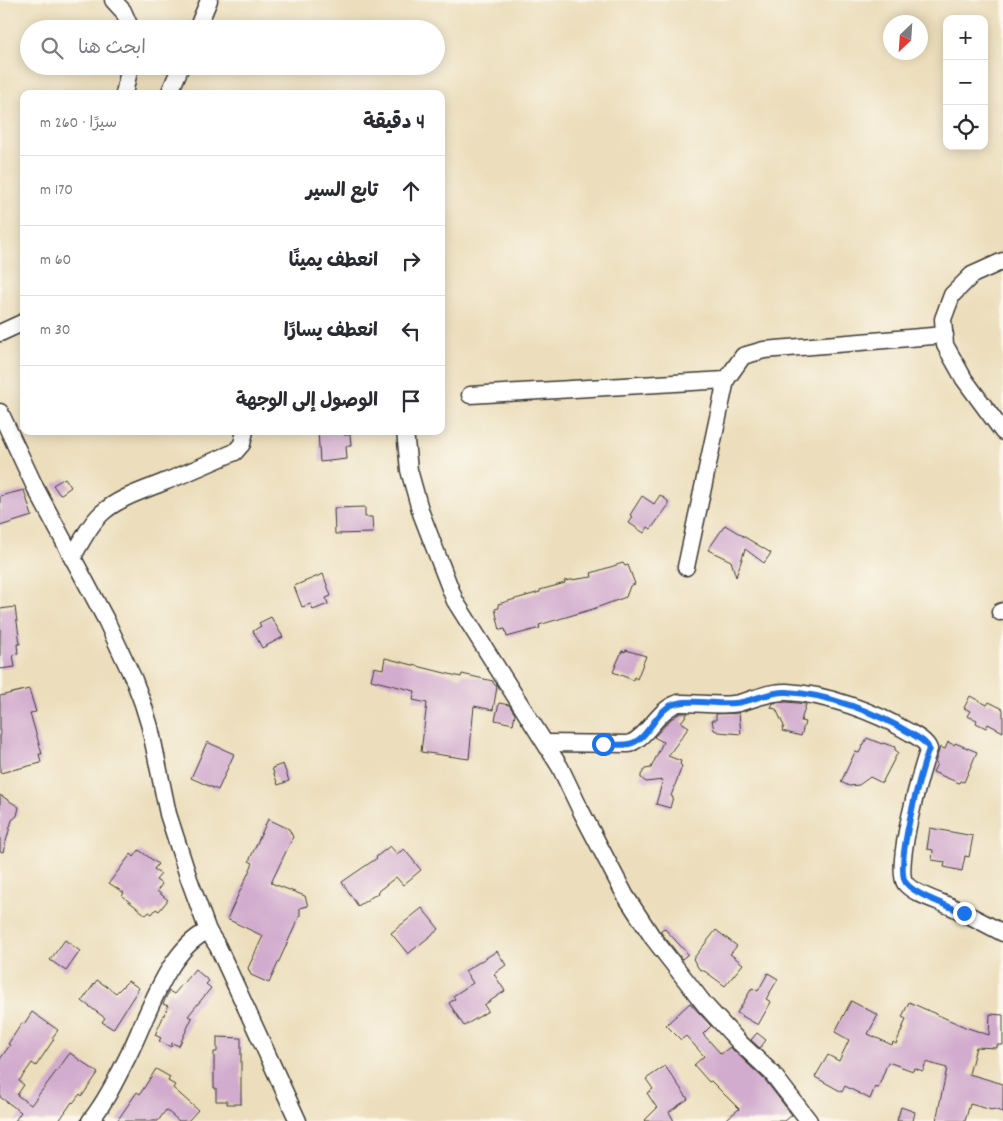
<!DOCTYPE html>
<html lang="ar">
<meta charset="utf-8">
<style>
body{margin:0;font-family:Dekko,"Playpen Sans Arabic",sans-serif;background:#f2f2f3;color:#2b2b33;direction:rtl}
.controls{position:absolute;right:15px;top:15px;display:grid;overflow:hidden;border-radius:10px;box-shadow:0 2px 12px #0003}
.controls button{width:45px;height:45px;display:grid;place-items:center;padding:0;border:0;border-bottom:1px solid #e1e1e2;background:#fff;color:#2b2b33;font:25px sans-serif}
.compass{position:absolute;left:883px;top:15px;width:45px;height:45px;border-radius:50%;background:#fff;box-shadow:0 2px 12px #0003;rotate:205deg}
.stop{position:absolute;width:15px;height:15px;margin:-11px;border:4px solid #1a73e8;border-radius:50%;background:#fff}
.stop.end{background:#1a73e8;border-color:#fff;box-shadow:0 1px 5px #0008}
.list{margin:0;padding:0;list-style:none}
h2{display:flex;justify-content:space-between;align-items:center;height:65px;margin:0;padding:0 20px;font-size:21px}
h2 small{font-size:16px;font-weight:400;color:#7c7c81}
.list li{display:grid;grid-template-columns:32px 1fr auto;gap:15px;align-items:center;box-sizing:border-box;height:70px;padding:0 20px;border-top:1px solid #e1e1e2}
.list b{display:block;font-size:19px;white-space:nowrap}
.list em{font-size:16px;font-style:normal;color:#7c7c81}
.icon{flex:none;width:28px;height:28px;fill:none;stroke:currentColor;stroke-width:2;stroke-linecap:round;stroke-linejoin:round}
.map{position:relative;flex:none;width:1003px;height:1121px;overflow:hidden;direction:ltr}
.search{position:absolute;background:#fff;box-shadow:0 2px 12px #0003;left:20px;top:20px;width:425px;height:55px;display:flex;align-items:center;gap:12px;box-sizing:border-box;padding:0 18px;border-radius:28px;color:#7c7c81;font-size:19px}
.panel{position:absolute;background:#fff;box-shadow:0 2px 12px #0003;left:20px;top:90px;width:425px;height:345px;border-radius:10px;direction:rtl}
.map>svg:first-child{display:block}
.building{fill:#d2acce}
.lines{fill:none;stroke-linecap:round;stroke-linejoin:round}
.street-casing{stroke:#3b3934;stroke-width:19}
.street{stroke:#fff;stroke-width:16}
.route{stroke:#1a73e8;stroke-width:6}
</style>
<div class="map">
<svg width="1003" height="1121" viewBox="0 0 1003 1121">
<rect width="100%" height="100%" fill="#fbf7ec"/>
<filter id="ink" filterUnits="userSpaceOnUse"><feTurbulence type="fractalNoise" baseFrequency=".02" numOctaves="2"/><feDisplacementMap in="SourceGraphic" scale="10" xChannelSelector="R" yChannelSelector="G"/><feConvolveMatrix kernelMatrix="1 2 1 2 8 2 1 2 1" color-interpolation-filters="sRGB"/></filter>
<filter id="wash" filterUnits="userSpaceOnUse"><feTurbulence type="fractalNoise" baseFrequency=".0096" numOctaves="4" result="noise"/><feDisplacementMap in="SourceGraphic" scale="20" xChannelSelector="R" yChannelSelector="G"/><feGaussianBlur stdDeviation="1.12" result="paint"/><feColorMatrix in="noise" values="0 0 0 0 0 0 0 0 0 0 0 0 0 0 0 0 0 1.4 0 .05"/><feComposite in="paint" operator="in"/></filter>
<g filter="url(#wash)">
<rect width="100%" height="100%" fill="#ecdebc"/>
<g id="blocks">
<g class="building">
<path d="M318,431h26v4h6l1,11h-5l1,13 -27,3z"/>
<path d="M65,478l6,9 -11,8 -7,-10z"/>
<path d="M24,490l8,26 -32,10v-30z"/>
<path d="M660,495l8,6v5l-17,23 -3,-2 -4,6 -15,-10 4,-6 -3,-2 12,-19 12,8z"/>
<path d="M365,507v10h7l1,16 -38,1 -1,-26z"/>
<path d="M725,525l46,28 -7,10 -19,-14 -9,28 -5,-16 -23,-11z"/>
<path d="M623,563l2,3 3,-1 7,19 -5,2 -4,11 -33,12 -54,16 1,3 -33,9 -2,-8 -5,1 -5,-21 4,-1 -1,-4 42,-12v-2l25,-7 -1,-2 28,-4 -1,-4z"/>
<path d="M323,574l8,22 -5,2 2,6 -15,6 -2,-6 -9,3 -8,-21z"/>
<path d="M15,607l5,37h-3l1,10 -5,1 2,12 -15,2v-60z"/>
<path d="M271,617l12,20 -21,11 -9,-17 8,-5 -2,-3z"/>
<path d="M626,650l20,6 -9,23 -3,-2 -1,3 -20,-8 9,-21 3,1z"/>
<path d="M385,658l76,19 1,-3 31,7v2l4,4 -4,23 -19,-4 -5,53 -48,-7 6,-49 -14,-3 2,-9 -44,-11 3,-13 9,2z"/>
<path d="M29,689l7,23 -6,1 12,41h-3l2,9 -41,10v-77z"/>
<path d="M970,696l17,9 2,-3 14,7v23l-15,-8 -2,4 -10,-5 1,-3 -10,-4 3,-5 -6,-3z"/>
<path d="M787,702l19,2 -5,17 4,1 -4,14 -19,-5 2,-5 -8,-17 -5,-1 2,-5z"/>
<path d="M499,703l10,2 6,9 -2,10 -18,-4z"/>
<path d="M680,713h8l-7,9 8,5 -21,29 13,5 -1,3 2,2 -11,30 2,1 -3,11 -14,-4 7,-24 -17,2 -5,-4v-3l4,-6 6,-1 12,-26 -9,-5 17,-18z"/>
<path d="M739,713l2,21 -22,-2 -5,-2 -2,-10h4v-6z"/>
<path d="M867,738l15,6 1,-1 12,4v3l3,2 -16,31 -12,-6 -11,8 -10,1 -8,-4 14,-30 4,1z"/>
<path d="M207,742l27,12 -16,36 -27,-12z"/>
<path d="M948,742l6,3 1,-2 22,9 -13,30 -4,-1 -1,2 -26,-11 4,-8 -2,-1 5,-16 5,2z"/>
<path d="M283,764l6,17 -11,4 -6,-17z"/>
<path d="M0,795l19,12 -2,9 -5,4 -9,32 -3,-1z"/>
<path d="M268,819l21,10 4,8 -22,46 34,13 3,10 -8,2v7l-31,68 -18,-8 -3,-7 15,-32 -36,-17 26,-56 -4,-2z"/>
<path d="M930,828l43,8 -4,21 -4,-1 -3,15 -18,-4 1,-5 -13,-2 1,-10 -6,-1z"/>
<path d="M390,846l7,8 7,-5 17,21 -18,15 -7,-8 -19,15 1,1 -20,13 -16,-24 35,-24 -1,-1z"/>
<path d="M139,850l19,14 -4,5 7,5 -5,6 6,4 -5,7 11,9 -9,11 -3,-2 -4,5 -3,-2 -3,3 -24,-19 2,-3 -15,-10 22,-29 3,3z"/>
<path d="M422,908l17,21 -31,25 -17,-21z"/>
<path d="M664,928l24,26 -6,5 -22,-28z"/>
<path d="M716,930l21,16 -7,8 13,10 -18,22 -19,-14 -7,-3 -6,-10z"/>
<path d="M65,940l15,11 -14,20 -16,-11z"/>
<path d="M497,951l9,14 -12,9 11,17 -21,14 4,6 -24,15 -15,-23 6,-4 -2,-3 20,-13 -8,-12z"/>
<path d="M195,969l14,12 -3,3 5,4 -23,28 4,2 -13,28 -7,-3 -1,4 -12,-6 2,-3 -6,-3 13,-29 -5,-2 6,-13 5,3z"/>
<path d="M768,973l10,6 -12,20 5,3 -13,23 -21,-12 15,-25 6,3z"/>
<path d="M97,980l19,13 12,-12 11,7 -26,41 -11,-7 3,-4 -23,-17z"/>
<path d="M851,1001l27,14 -10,19 24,11 1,-3 3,2 10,-25 -4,-2 7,-15 56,25 24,8 1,-21 13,1v30h-6v3l-21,-1 -7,27 34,10v28l-10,-3 -1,1 -22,-6 -5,17h-29l11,-53 -21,-6 -3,9 -9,-3 -1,3 -25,-9 -10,26 -3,-1 -5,12 -25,-13 -3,6 -27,-15 13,-22 11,6 10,-21 -14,-8z"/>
<path d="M690,1003l21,23 -8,8 18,20 9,-7 35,33 27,35 -7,6h-61l15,-12 -28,-28 -2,1 -15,-17 10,-9 -18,-20 -5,4 -15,-15z"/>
<path d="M32,1012l26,18 -6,8 2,1 -18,27 -4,-3 -13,18 5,4 -7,10 14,10 39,-52 28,20 -16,23 -2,-2 -7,9 -1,-1 -13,19h-44l6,-9 -21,-15v-38l10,-14 -2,-1 14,-21 2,1z"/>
<path d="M757,1033l9,7 -6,8 -9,-8z"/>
<path d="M217,1037l24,1v66h-14v-3h-11v-13h-2v-36h3z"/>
<path d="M665,1066l23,33 -19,13 5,9h-30l13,-13 -10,-15 6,-4 -7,-10z"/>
<path d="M156,1069l14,8 -2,4 7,4 -2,3 25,22 -10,11h-9l-13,-11 -8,11h-41l20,-29 3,2z"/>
<path d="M901,1107l14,5 -2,9h-16z"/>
</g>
</g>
</g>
<g filter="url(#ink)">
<use href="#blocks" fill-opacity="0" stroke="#3b3934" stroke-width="1"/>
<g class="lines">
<defs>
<g id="street">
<path d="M113,0l10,11 8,18"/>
<path d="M197,29l12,-29"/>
<path d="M124,94l6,-28"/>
<path d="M169,94l12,-28"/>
<path d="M1003,261l-31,14 -20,20 -9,24 2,26 19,34 39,53"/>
<path d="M0,333l24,-11"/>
<path d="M470,395l256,-15"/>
<path d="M0,412l35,75 71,133 28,60 9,24 7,23 18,87 21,65 19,52"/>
<path d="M405,431l4,39 12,43 34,88 105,166 21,44 44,84 28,43 52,67 35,38 32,30 37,48"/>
<path d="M72,558c9,-15 17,-33 30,-45 18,-16 41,-22 62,-31 24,-9 47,-20 71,-30l7,-8 3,-13"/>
<path d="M686,567l40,-187 17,-24 21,-6 181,-15"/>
<path d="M1000,612l3,-1"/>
<path d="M546,743l83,1c21,-9 27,-33 49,-41 18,-1 43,4 61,0 16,-4 31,-12 48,-11 39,2 88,20 122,40 7,4 17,9 20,17 -8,20 -35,118 -24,134 8,11 34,18 47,24 17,8 34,17 51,26"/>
<path d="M90,1121c15,-18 28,-45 39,-67 18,-36 39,-106 79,-123l10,16 80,174"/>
</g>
</defs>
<use href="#street" class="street-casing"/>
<use href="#street" class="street"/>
</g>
</g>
<g class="lines" filter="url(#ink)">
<path class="route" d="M603,744c8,0 18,2 26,0 22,-5 26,-37 49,-41 18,-4 38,2 57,0 17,-1 33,-12 52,-11 41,2 90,21 125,42 6,4 15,8 17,15 -8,20 -35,120 -23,134 9,12 43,23 58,30"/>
</g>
</svg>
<div class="controls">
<button>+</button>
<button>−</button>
<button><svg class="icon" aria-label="locate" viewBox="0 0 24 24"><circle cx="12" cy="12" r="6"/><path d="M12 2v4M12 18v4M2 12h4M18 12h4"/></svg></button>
</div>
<svg class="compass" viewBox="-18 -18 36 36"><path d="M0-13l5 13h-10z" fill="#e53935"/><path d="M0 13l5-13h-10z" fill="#7c7c81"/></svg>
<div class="stop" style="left:603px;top:744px"></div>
<div class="stop end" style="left:964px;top:913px"></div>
<div class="search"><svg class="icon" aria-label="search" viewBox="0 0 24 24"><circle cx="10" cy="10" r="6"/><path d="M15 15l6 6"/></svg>ابحث هنا</div>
<section class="panel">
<h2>4 دقيقة<small>سيرًا · 260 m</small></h2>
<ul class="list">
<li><svg class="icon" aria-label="ahead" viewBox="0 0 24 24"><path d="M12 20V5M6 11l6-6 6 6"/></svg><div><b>تابع السير</b></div><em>170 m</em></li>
<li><svg class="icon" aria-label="right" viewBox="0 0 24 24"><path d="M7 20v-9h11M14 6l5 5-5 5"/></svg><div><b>انعطف يمينًا</b></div><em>60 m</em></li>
<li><svg class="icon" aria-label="left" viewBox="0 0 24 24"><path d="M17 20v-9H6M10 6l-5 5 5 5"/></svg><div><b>انعطف يسارًا</b></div><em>30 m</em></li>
<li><svg class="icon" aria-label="arrive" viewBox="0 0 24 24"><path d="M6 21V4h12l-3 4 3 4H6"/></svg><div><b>الوصول إلى الوجهة</b></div></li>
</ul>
</section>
</div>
